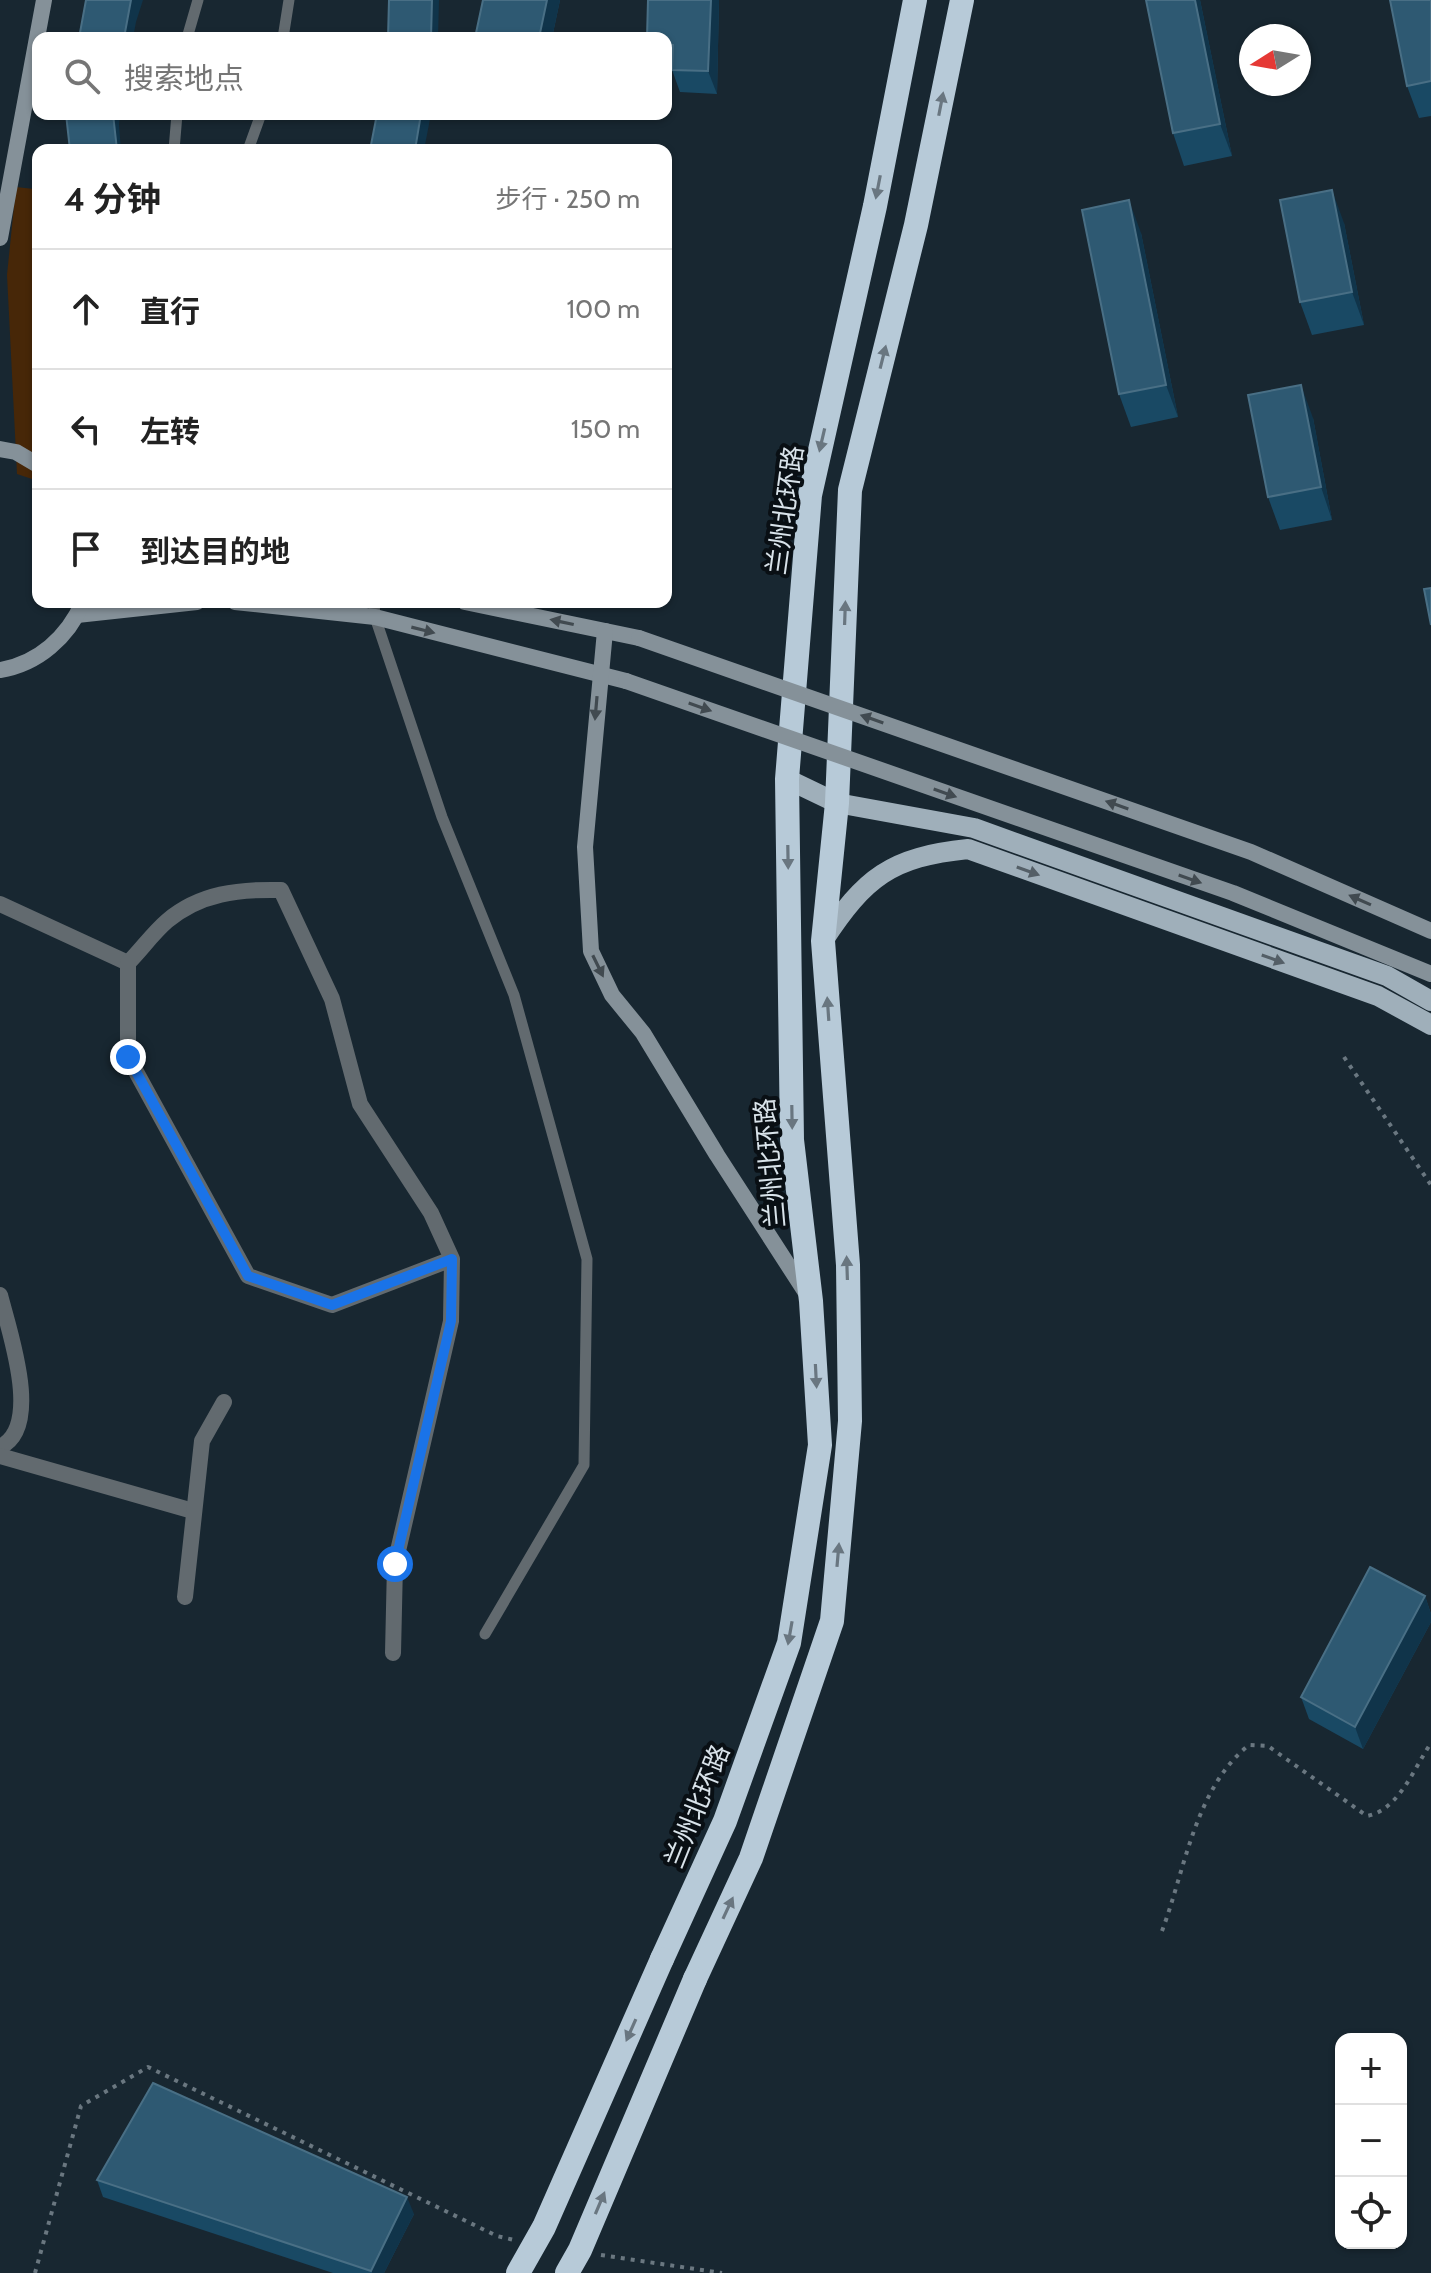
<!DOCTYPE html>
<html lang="zh">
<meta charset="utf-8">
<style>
body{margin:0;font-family:Cabin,"Noto Sans SC",sans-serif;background:#f6f6f6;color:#222}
.controls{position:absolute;right:24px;bottom:24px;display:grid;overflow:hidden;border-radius:16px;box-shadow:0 2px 6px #0004}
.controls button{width:72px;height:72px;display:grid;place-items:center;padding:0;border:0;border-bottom:2px solid #e0e0e0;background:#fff;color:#222;font:40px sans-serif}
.compass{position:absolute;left:1239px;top:24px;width:72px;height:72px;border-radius:50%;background:#fff;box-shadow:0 2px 6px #0004;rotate:259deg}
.stop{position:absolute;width:24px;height:24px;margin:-18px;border:6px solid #1a73e8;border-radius:50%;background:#fff}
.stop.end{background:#1a73e8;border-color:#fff;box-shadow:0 2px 8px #0008}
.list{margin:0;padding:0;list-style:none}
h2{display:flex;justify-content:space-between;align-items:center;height:104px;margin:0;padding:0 32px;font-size:34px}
h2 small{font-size:26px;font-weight:400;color:#767676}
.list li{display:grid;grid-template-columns:52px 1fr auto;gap:24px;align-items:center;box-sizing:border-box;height:120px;padding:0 32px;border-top:2px solid #e0e0e0}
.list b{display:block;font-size:30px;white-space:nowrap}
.list em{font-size:26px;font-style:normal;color:#767676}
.icon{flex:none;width:44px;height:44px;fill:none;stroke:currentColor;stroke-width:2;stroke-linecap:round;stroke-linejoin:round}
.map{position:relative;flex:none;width:1431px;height:2273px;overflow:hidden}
.search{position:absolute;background:#fff;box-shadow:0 2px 6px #0004;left:32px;top:32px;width:640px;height:88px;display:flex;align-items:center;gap:20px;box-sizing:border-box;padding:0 28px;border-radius:16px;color:#767676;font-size:30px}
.panel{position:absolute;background:#fff;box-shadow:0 2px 6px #0004;left:32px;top:144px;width:640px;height:464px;border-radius:16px}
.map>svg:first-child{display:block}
.garden{fill:#472708}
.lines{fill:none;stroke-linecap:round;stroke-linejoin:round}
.path{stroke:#6a7780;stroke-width:4;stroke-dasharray:4 6;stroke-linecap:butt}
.lane{stroke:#626a6f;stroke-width:11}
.street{stroke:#626a6f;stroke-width:16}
.secondary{stroke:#859199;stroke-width:16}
.primary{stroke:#9fafba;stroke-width:20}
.highway{stroke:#b7cad8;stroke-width:24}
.secondary-bridge{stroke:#859199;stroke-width:16}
.highway-bridge{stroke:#b7cad8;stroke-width:24}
.wall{fill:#194964}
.shaded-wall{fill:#10344a}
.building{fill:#2e5972;stroke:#496f85;stroke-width:2}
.oneway{fill:#697680}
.oneway2{fill:#414a50}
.oneway3{fill:#545f67}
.route{stroke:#1a73e8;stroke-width:10}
.labels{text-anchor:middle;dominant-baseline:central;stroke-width:8;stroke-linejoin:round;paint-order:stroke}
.street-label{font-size:26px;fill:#d9e3ea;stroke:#090f14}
</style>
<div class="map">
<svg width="1431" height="2273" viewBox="0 0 1431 2273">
<rect width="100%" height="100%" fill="#182731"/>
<path class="garden" d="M16,187l18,2 4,14v278l-21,-7 -10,-199z"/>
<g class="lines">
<g class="path">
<path d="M1344,1057l87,128"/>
<path d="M1162,1931c23,-61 33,-143 87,-186l19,1 99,70c32,-6 47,-48 64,-73"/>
<path d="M601,2255l121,18"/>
<path d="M35,2273l46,-167 67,-39 349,169 17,4"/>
</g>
<g class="lane">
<path d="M187,38l11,-38"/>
<path d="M283,38l6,-38"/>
<path d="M174,150l3,-36"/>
<path d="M248,150l13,-36"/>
<path d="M374,602l1,15 67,200 72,178 73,264 -3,206 -99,169"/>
</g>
<g class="street">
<path d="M0,904l128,59"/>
<path d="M0,1295c9,36 43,132 0,152"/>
<path d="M0,1456l193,55"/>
<path d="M185,1597l17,-156 22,-39"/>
<path d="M393,1653l2,-89 56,-243 1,-62 -21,-46 -71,-109 -28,-105 -51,-109c-42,-1 -81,3 -114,31 -14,12 -26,29 -39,42v94l120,219 84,29 120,-46"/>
</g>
<g class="secondary">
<path d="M0,238l44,-238"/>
<path d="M0,449l16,3 22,13"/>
<path d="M235,602l140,15 251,64"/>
<path d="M465,602l174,36"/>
<path d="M77,615l120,-13"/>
<path d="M605,631l-20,216 6,104 21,44 31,38 74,122 91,141"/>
<path d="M0,670c38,-6 68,-33 83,-68"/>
</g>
<g class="primary">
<path d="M787,779l50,24 137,25 413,148 44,25"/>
<path d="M823,941c42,-64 68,-84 145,-92l410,147 53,29"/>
</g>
<g class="highway">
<path d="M662,1959l63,-138 64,-178 31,-198 -9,-144 -19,-161 -5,-361 23,-284 65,-289 40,-206"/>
<path d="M695,1979l56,-121 81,-237 18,-200 -2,-156 -25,-324 14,-138 13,-313 66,-265 46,-225"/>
</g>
<g class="secondary-bridge">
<path d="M639,638l612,214 180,79"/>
<path d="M626,681l607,212 198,81"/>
</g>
<g class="highway-bridge">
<path d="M518,2273l26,-46 118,-268"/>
<path d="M567,2273l13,-23 115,-271"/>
</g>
</g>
<g class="wall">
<path d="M483,0h77l-8,38h-74l-2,-5z"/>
<path d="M648,0h71l-2,94 -37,-2 -8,-22v-3h-6v-29z"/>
<path d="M1146,0h54l32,156 -48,10 -11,-33z"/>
<path d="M1431,0v116l-12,2 -12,-32z"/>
<path d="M1344,223l20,102 -52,10 -12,-33z"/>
<path d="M1141,233l37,184 -47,10 -12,-33z"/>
<path d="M1313,418l19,102 -52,10 -12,-33z"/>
<path d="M1425,1596l6,18v8l-68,127 -54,-30 -8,-22z"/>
<path d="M97,2180l317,34 -30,59h-51l-230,-76z"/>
</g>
<g class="shaded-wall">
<path d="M131,0h12l-7,22 -3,16h-9z"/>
<path d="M432,0h7l-1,38h-7z"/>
<path d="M547,0h13l-8,38h-13z"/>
<path d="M711,0h8l-2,94 -9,-23z"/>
<path d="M1195,0h5l32,156 -12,-32z"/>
<path d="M113,114h7l-1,11 2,25h-4z"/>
<path d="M421,114h10l-7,36h-9z"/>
<path d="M1332,190l12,33 20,102 -12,-33z"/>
<path d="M1129,200l12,33 37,184 -12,-32z"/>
<path d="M1301,385l12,33 19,102 -11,-33z"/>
<path d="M1425,1596l6,18v8l-68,127 -8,-22z"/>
<path d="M407,2197l7,17 -30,59h-12l-1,-2z"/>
</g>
<g class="building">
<path d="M86,0h45l-7,38h-45z"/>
<path d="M389,0h43l-1,38h-43z"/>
<path d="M483,0h64l-8,38h-39l-24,-5z"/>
<path d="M648,0h63l-3,71 -36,-1 1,-25h-7v-7h-19z"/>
<path d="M1146,0h49l25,124 -47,9z"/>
<path d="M1390,0h41v81l-24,5z"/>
<path d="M66,114h47l4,36h-47z"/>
<path d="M377,114h44l-6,36h-45z"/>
<path d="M1332,190l20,102 -52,10 -20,-102z"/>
<path d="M1129,200l37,185 -47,9 -37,-184z"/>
<path d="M1301,385l20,102 -53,10 -20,-102z"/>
<path d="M1431,588v37l-7,-36z"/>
<path d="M1370,1567l55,29 -70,131 -54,-30z"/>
<path d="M153,2083l254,114 -36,74 -274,-91z"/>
</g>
<defs><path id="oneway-solid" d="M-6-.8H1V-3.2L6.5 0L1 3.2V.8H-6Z" transform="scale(2)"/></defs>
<g class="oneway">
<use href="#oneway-solid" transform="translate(941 104) rotate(-79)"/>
<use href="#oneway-solid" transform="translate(878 187) rotate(101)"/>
<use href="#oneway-solid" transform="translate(883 357) rotate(-76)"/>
<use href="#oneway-solid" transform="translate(822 440) rotate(103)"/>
<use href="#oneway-solid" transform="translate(845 613) rotate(-88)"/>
<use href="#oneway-solid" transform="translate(788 857) rotate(89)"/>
<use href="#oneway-solid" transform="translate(828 1009) rotate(-94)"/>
<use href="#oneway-solid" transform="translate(792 1117) rotate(89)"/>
<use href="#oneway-solid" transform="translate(847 1268) rotate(-92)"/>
<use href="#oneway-solid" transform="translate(816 1376) rotate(87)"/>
<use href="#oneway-solid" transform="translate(838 1555) rotate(-85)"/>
<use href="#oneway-solid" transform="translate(790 1633) rotate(100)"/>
<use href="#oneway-solid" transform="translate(728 1908) rotate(-65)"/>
<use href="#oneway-solid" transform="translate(631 2030) rotate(114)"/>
<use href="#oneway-solid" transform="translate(600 2203) rotate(-67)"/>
</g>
<g class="oneway2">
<use href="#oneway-solid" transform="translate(562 622) rotate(-168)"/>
<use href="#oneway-solid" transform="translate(423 630) rotate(14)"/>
<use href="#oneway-solid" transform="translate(700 707) rotate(19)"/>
<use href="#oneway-solid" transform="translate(596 708) rotate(95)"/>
<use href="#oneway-solid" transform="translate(872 719) rotate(-161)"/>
<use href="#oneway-solid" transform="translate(945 793) rotate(19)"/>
<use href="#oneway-solid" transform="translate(1117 805) rotate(-161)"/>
<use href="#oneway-solid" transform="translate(1190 879) rotate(19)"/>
<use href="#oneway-solid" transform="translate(1360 900) rotate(-156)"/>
<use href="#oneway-solid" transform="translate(598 966) rotate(64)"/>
</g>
<g class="oneway3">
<use href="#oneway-solid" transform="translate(1028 871) rotate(20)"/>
<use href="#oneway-solid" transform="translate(1273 959) rotate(20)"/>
</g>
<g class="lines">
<path class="route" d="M128,1057l120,219 84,29 120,-46 -1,62 -56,243"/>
</g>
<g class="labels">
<g class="street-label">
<text transform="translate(785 510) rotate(-82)">兰州北环路</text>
<text transform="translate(770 1163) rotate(-95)">兰州北环路</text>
<text transform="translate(697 1806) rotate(-68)">兰州北环路</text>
</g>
</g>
</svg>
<div class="controls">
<button>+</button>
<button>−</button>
<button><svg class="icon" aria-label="locate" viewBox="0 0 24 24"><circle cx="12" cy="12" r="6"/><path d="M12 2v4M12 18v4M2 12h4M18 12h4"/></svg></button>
</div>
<svg class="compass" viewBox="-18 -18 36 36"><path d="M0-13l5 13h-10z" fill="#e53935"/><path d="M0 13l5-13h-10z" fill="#767676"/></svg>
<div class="stop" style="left:395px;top:1564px"></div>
<div class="stop end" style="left:128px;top:1057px"></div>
<div class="search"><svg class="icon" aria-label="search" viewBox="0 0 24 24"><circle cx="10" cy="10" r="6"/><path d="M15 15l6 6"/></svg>搜索地点</div>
<section class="panel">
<h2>4 分钟<small>步行 · 250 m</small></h2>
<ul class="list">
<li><svg class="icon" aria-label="ahead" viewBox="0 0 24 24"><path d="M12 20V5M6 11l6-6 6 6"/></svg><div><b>直行</b></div><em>100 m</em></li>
<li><svg class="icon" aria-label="left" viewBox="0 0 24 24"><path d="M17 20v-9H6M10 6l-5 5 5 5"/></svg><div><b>左转</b></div><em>150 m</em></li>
<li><svg class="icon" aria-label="arrive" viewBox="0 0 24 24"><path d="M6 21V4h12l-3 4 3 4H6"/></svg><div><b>到达目的地</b></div></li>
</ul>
</section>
</div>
